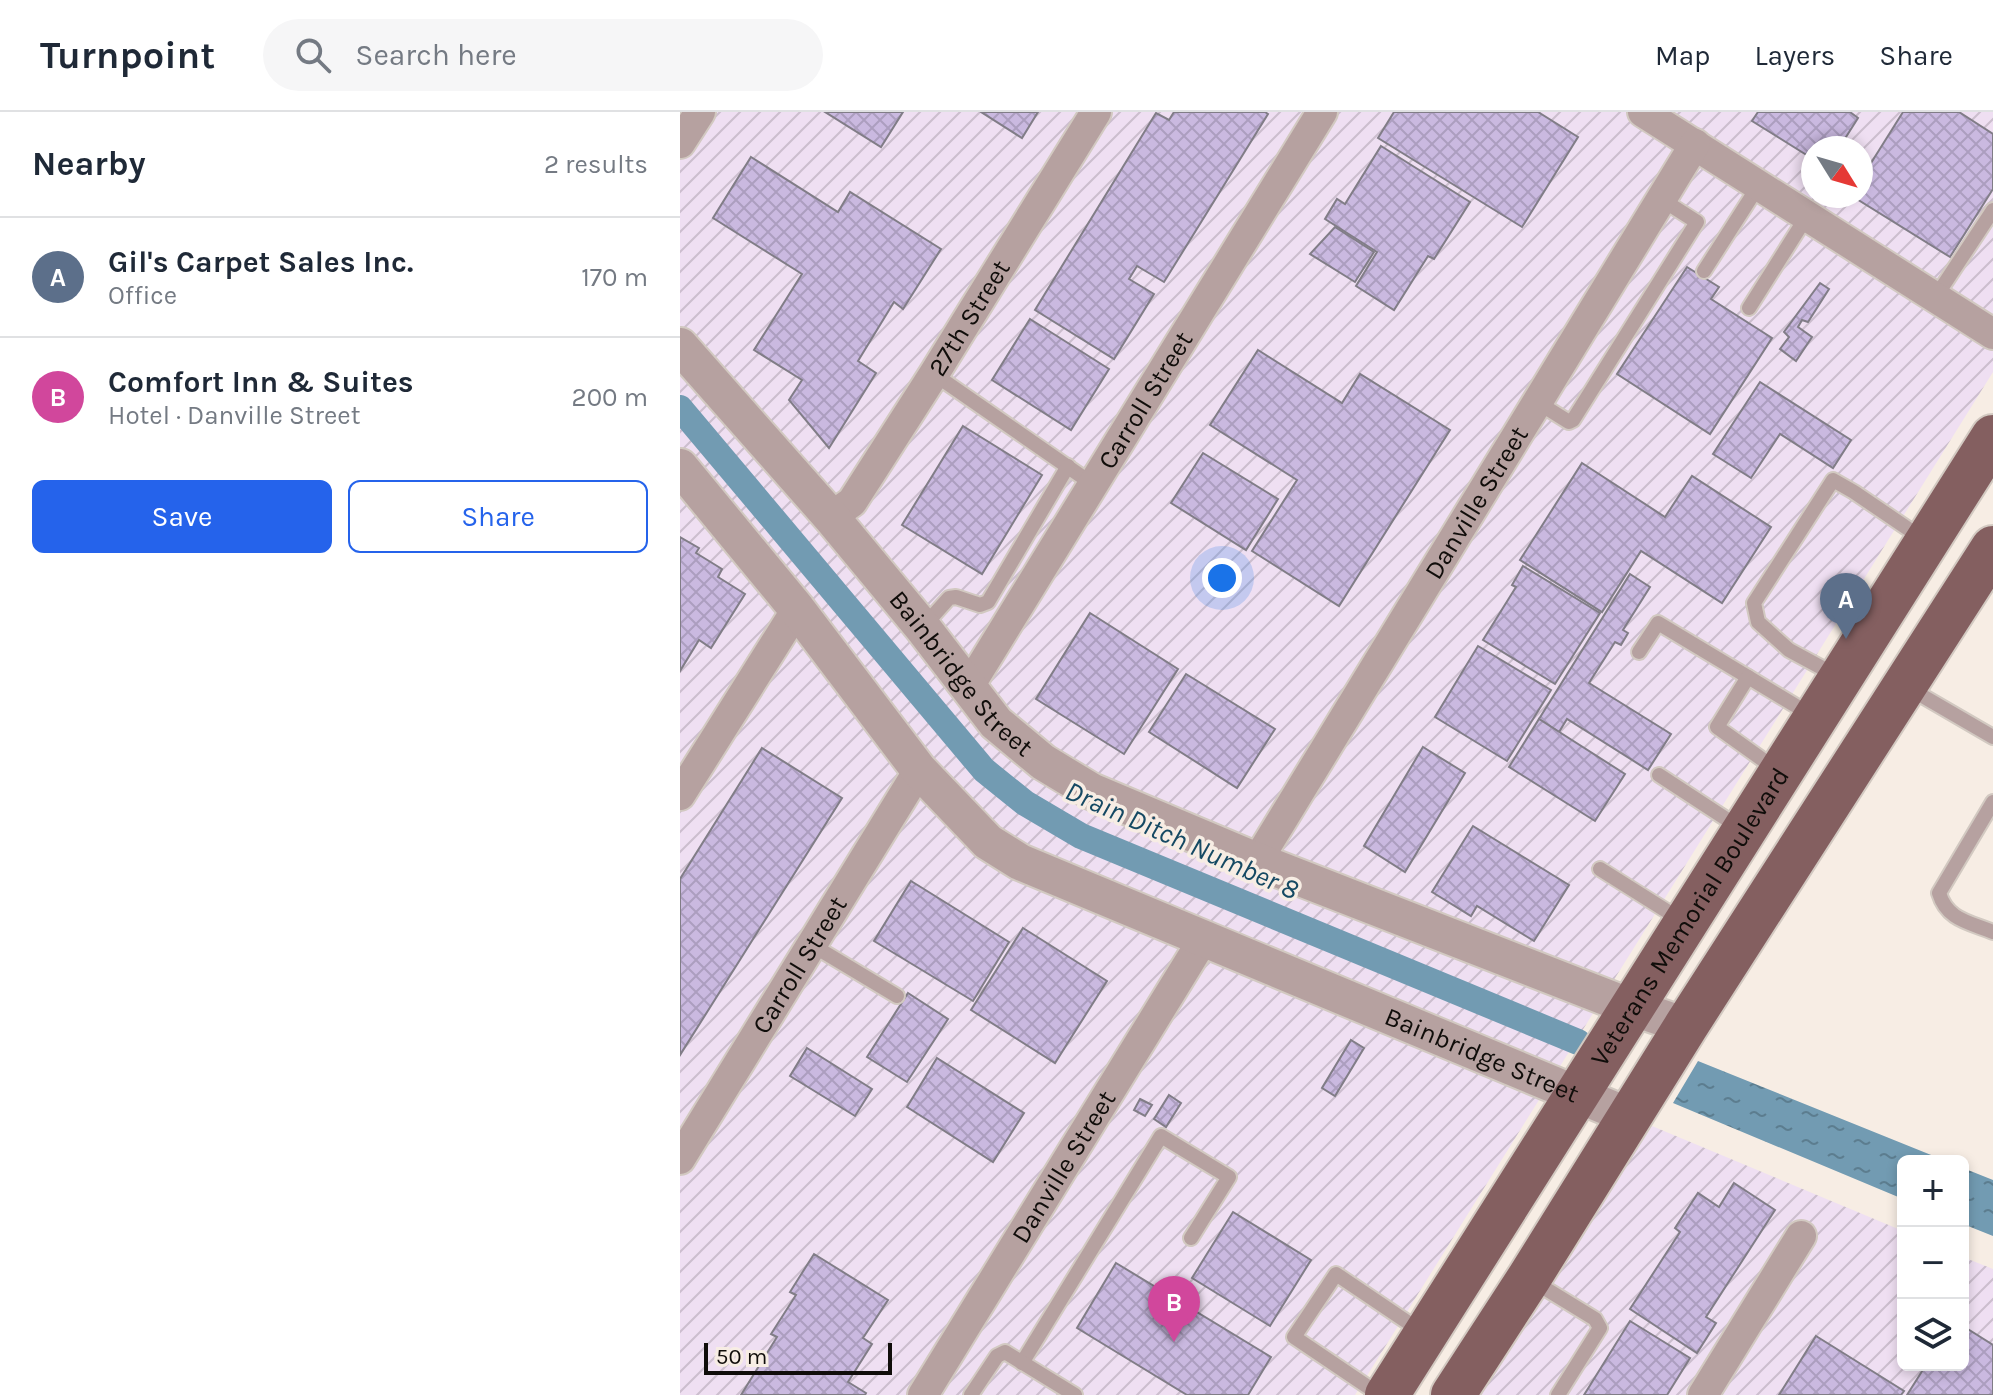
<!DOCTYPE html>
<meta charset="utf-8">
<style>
body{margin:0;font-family:Karla,sans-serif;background:#f6f6f7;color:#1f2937}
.controls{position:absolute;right:24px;bottom:24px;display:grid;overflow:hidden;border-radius:12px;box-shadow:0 4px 12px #0003}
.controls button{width:72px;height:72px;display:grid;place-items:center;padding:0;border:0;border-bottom:2px solid #e0e1e3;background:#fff;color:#1f2937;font:40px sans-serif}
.compass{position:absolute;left:1121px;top:24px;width:72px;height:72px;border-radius:50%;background:#fff;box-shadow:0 4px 12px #0003;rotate:127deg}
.scale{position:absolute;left:24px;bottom:20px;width:188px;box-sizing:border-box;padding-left:8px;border:4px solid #100d0a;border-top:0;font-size:22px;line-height:28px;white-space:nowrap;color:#100d0a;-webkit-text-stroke:6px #f7ede4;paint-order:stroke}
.you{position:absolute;left:542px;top:466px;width:28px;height:28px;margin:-20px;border:6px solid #fff;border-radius:50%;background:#1a73e8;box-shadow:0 0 0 12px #1a73e833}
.badge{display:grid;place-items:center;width:52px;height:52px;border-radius:50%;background:#2563eb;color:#fff;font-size:26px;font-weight:700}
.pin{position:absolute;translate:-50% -66px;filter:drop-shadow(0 2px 4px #0008)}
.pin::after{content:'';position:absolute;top:42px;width:28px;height:24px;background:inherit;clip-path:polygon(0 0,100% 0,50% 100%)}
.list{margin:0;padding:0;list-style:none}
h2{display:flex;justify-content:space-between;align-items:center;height:104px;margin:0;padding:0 32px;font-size:34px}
h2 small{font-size:26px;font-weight:400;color:#747a83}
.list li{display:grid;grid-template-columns:52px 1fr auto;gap:24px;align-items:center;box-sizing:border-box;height:120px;padding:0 32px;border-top:2px solid #e0e1e3}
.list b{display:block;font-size:30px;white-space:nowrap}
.list p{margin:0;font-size:26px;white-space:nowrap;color:#747a83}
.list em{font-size:26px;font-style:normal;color:#747a83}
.actions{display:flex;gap:16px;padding:24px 32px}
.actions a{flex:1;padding:18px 0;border:2px solid #2563eb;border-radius:12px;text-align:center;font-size:28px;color:#2563eb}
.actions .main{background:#2563eb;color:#fff}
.icon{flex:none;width:44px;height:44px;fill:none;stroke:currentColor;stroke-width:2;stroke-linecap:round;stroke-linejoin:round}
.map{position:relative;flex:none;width:1313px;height:1283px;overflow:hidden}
header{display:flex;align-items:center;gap:48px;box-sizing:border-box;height:112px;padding:0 40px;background:#fff;border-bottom:2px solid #e0e1e3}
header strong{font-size:38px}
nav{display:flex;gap:44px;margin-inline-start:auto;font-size:28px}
.search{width:560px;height:72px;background:#f6f6f7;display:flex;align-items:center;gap:20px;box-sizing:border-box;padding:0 28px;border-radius:44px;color:#747a83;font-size:30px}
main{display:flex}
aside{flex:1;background:#fff}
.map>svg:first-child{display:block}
.industrial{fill:url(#industrial-furrows);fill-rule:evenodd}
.water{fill:url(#water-ripples)}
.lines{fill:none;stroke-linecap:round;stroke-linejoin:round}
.canal{stroke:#729bb2;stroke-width:26}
.building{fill:url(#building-cross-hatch);stroke:#817d87;stroke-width:2}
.service-casing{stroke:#d2c9c1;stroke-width:18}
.minor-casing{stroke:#d2c9c1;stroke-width:34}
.tertiary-casing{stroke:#d2c9c1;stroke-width:40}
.primary-casing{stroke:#d2c9c1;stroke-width:48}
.service{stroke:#b6a1a0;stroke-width:14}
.minor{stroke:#b6a1a0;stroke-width:30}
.tertiary{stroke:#b6a1a0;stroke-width:36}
.primary{stroke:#845f60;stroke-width:44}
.labels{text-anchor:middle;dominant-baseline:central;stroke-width:7;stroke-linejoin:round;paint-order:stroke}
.street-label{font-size:26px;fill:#100d0a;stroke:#f7ede4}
.water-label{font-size:28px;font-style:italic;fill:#154963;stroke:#f7ede4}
</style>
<header>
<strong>Turnpoint</strong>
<div class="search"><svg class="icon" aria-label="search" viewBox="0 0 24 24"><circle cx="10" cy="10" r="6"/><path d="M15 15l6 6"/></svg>Search here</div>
<nav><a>Map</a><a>Layers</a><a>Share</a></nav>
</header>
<main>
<aside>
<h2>Nearby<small>2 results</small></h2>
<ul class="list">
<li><span class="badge" style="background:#5c6f8a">A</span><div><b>Gil's Carpet Sales Inc.</b><p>Office</p></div><em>170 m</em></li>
<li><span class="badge" style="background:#d1479c">B</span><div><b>Comfort Inn &amp; Suites</b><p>Hotel · Danville Street</p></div><em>200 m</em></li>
</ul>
<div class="actions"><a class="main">Save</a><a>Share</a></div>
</aside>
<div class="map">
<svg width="1313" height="1283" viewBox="0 0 1313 1283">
<defs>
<pattern id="industrial-furrows" width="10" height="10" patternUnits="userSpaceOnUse" patternTransform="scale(2)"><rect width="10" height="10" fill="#efdff2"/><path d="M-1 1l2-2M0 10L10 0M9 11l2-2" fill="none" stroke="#ccbece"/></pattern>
<pattern id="water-ripples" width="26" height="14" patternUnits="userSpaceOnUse" patternTransform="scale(2)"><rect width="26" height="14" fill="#729bb2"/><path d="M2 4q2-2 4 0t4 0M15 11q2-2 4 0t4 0" fill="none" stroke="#5c7d8f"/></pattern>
<pattern id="building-cross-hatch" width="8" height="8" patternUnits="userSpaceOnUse" patternTransform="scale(2)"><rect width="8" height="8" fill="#cab9e0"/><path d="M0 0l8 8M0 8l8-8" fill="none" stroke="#ac9ebf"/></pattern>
</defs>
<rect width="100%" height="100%" fill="#f7ede4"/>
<g class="industrial">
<path d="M0,0h1313v260l-638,1023h-675zM1133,36h48v48h-48z"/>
<path d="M972,1014l251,105v134h60v-108l30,12v126h-518z"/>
</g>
<g class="water">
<path d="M1018,949l248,100h-43v38l-230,-96z"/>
<path d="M1283,1056l30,12v56l-30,-12z"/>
</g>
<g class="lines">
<path class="canal" d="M0,296l304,362 41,33 56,33 497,206"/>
</g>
<g class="building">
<path d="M145,0h78l-22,35z"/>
<path d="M301,0h57l-16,26z"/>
<path d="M494,0h91l3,2 -104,168 -27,-16 -8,13 25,15 -40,65 -79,-49 121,-197 13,7z"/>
<path d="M714,0h144l40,25 -56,90 -144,-89z"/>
<path d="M1078,0h92l8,6 -19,30h-26v11l-61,-38z"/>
<path d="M1223,0h56l34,22v55l-43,68 -98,-61h9v-17z"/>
<path d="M701,34l89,56 -36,57 -6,-3 -34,54 -38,-24 21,-34 -52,-33 12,-20 8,5z"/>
<path d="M71,45l87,55 12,-20 91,57 -38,60 -9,-7 -36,59 18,12 -47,75 -40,-48 13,-20 -48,-30 48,-76 -89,-56z"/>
<path d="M655,115l39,25 -19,30 -45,-28z"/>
<path d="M1007,155l32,20 -8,12 61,39 -62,96 -93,-60z"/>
<path d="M1140,171l9,6 -21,33 -6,-2 -4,7 14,10 -16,24 -16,-12 9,-12 -5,-5z"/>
<path d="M350,207l79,50 -38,61 -79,-50z"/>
<path d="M578,238l84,53 18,-29 90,56 -111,176 -87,-55 45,-71 -87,-55z"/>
<path d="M1080,270l91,58 -18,28 -53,-34 -29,44 -38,-24z"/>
<path d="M283,314l79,49 -60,99 -80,-49z"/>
<path d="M523,341l75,46 -32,51 -75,-47z"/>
<path d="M902,351l83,54 27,-41 79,51 -49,76 -81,-52 -39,61 -82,-52z"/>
<path d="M0,425l19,11 -3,5 26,16 -4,8 27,17 -34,54 -12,-8 -19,31z"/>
<path d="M843,454l77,47 -45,71 -72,-44 33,-53 -4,-2z"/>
<path d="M950,462l20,13 -27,43 5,3 -7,12 -6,-3 -26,41 82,51 -23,36 -81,-51 -8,13 -20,-13z"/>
<path d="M410,501l88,56 -54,85 -88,-55z"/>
<path d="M798,534l73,44 -44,71 -72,-44z"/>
<path d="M506,562l89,55 -38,59 -88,-56z"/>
<path d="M859,607l86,55 -30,47 -86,-54z"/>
<path d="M743,635l42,26 -60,99 -41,-26z"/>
<path d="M82,636l80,50 -162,257v-176z"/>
<path d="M793,714l96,59 -35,56 -57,-35 -6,10 -39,-24z"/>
<path d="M231,769l98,61 -36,59 -99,-60z"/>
<path d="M343,816l84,53 -52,82 -84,-53z"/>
<path d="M228,881l40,26 -41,63 -40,-25z"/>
<path d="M671,928l13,8 -29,48 -13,-8z"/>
<path d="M127,936l65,41 -17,27 -65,-40z"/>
<path d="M257,946l87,55 -31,49 -86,-55z"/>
<path d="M489,983l12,8 -15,24 -12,-8z"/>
<path d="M460,987l12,6 -7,11 -11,-6z"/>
<path d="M1054,1071l41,27 -69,107 10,6 -19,30 -67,-44 50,-77 -5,-4 23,-35 21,14z"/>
<path d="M553,1100l78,48 -41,66 -78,-48z"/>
<path d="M134,1142l74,46 -25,38 9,6 -24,38 18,11 -1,2h-124l36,-58 -6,-3 25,-39 -6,-3z"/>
<path d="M436,1151l155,94 -23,38h-61l-110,-67z"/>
<path d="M950,1209l60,37 -23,37h-83z"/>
<path d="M1283,1214l30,19v50h-86l19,-30h37z"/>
<path d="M1136,1224l88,55 -3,4h-122z"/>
</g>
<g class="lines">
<defs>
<g id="service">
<path d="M1024,159l55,-86"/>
<path d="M1255,186l58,-88"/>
<path d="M1069,196l58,-92"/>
<path d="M254,262l160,111"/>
<path d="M857,290l32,20 4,-2 124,-198 -36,-23"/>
<path d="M243,515l26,-29 7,-1 24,8 8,-3 80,-136"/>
<path d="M959,540l19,-29 90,54"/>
<path d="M1157,564l-48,-26 -31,-28 -4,-19 79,-123 21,12 69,47"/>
<path d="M1227,575l86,50"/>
<path d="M1097,658l-60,-43 31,-50 63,38"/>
<path d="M979,663l81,53"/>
<path d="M1313,690l-54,91c8,27 30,29 54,39"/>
<path d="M920,757l81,51"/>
<path d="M132,833l85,51"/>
<path d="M853,1169l62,38 5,9 -42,67"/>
<path d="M342,1251l139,-227 68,41 -38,61"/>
<path d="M291,1283l26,-39 8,-4 70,43"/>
<path d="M700,1283l-86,-58 42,-63 86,58"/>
</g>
<g id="minor">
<path d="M963,0l350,222"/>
<path d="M0,31l20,-31"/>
<path id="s1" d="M151,405l21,-15 82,-128 162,-262"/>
<path id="s2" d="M288,576l354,-576"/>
<path d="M0,683l117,-186"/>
<path id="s3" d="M577,749l438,-717"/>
<path id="s4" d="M0,1047l239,-389"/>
<path id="s5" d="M243,1283l281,-457"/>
<path d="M1023,1283l98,-159"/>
</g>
<g id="tertiary">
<path id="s6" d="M0,234l151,171 92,111 73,95 47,39 48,29 166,70 374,146 55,19"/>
<path id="s7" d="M0,355l117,142 122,161 69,72 32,20 609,254"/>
</g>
<g id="primary">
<path id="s8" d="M707,1283l606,-958"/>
<path d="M773,1283l76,-117 157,-252 307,-478"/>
</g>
</defs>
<use href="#service" class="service-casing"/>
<use href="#minor" class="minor-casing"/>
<use href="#tertiary" class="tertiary-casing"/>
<use href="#primary" class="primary-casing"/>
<use href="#service" class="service"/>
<use href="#minor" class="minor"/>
<use href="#tertiary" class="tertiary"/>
<use href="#primary" class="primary"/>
</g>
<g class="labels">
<g class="street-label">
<text stroke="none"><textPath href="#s1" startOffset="244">27th Street</textPath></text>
<text stroke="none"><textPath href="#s2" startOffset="338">Carroll Street</textPath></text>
<text stroke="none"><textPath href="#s3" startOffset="420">Danville Street</textPath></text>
<text stroke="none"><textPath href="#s6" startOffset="432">Bainbridge Street</textPath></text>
<text stroke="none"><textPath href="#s8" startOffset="566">Veterans Memorial Boulevard</textPath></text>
<text stroke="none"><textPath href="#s4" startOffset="228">Carroll Street</textPath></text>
<text stroke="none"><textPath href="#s7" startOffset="1024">Bainbridge Street</textPath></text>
<text stroke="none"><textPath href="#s5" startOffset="268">Danville Street</textPath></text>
</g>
<g class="water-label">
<text transform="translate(502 728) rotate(24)">Drain Ditch Number 8</text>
</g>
</g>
</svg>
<div class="controls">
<button>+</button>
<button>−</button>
<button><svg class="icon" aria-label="layers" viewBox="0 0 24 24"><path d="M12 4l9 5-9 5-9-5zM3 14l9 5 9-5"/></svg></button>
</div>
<svg class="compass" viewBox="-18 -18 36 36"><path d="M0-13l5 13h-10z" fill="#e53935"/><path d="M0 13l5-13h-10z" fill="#747a83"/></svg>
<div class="scale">50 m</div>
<div class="you"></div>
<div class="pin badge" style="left:1166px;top:527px;background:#5c6f8a">A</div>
<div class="pin badge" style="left:494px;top:1230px;background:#d1479c">B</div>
</div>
</main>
